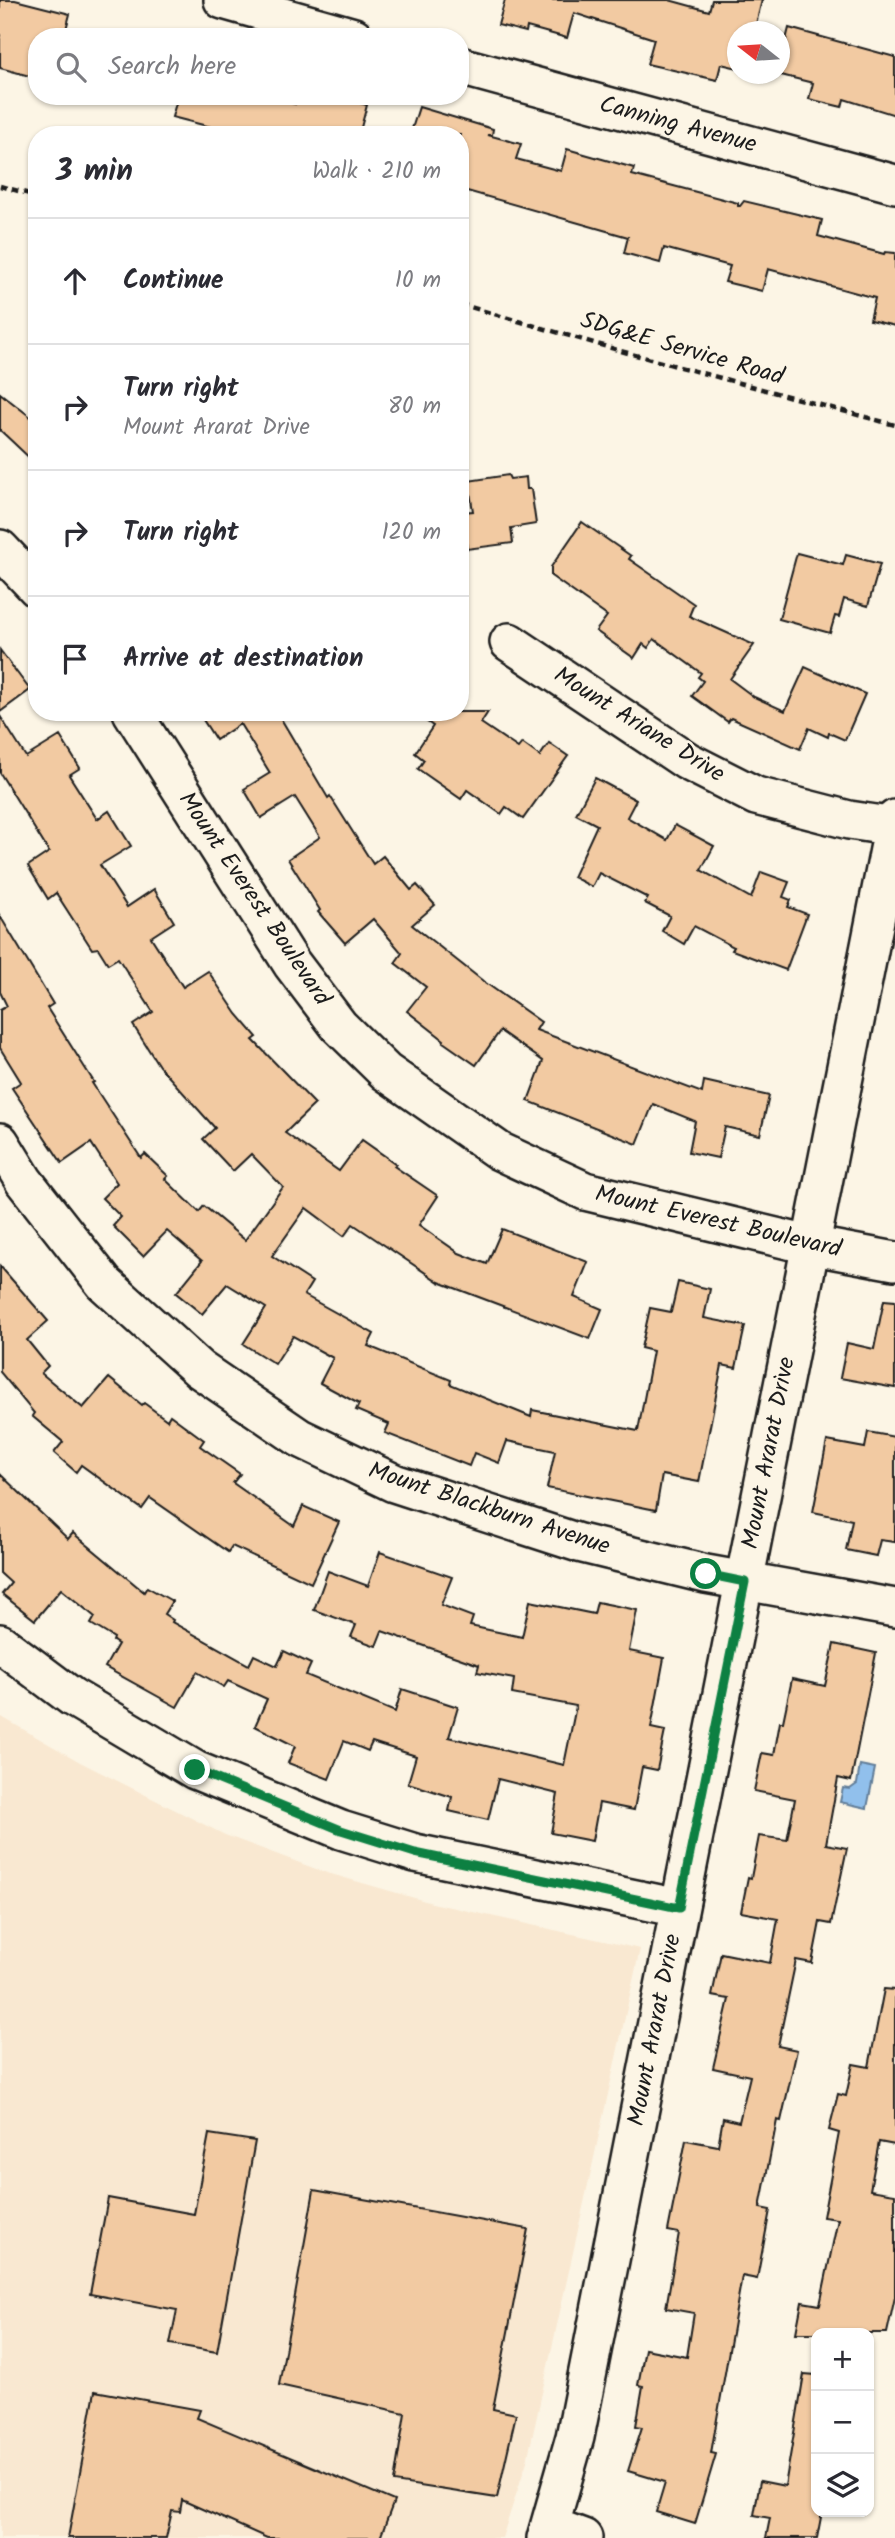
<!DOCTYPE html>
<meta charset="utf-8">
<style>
body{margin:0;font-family:Kalam,sans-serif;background:#f2f2f3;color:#2b2b33}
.controls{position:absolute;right:21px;bottom:21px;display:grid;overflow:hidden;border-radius:14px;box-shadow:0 2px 5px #0004}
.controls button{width:63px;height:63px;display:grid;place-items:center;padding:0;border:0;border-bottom:2px solid #e1e1e2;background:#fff;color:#2b2b33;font:35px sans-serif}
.compass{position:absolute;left:727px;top:21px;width:63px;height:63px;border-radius:50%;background:#fff;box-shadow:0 2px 5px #0004;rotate:287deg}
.stop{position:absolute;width:21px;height:21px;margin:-16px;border:5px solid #0b8043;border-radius:50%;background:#fff}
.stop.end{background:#0b8043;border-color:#fff;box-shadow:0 2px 7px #0008}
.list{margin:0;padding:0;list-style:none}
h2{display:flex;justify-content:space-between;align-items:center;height:91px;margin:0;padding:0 28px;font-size:30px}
h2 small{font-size:23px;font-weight:400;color:#7c7c81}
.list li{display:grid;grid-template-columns:46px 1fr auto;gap:21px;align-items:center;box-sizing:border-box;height:126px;padding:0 28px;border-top:2px solid #e1e1e2}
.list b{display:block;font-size:26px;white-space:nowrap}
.list p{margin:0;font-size:23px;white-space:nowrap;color:#7c7c81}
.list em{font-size:23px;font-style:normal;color:#7c7c81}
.icon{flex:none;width:38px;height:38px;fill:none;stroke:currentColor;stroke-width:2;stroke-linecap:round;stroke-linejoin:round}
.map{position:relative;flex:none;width:895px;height:2538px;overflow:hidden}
.search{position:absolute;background:#fff;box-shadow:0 2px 5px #0004;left:28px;top:28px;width:441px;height:77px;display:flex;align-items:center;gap:18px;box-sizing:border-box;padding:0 24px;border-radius:28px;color:#7c7c81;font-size:26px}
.panel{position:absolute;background:#fff;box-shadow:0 2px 5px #0004;left:28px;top:126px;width:441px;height:595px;border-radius:28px}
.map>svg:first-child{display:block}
.built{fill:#f9e8d1}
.water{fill:#91c0ec;stroke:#627e99;stroke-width:2}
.building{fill:#f2caa2;stroke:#1c1c1c;stroke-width:2}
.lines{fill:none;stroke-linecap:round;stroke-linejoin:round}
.minor-casing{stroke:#1c1c1c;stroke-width:42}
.path{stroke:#1c1c1c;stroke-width:4.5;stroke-dasharray:7 5;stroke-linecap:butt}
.minor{stroke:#fcf5e5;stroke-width:37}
.route{stroke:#0b8043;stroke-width:9}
.labels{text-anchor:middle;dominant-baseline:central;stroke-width:5;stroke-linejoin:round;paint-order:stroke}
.street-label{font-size:24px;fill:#1c1c1c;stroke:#fcf5e5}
</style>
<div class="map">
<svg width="895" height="2538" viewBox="0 0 895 2538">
<rect width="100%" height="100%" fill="#fcf5e5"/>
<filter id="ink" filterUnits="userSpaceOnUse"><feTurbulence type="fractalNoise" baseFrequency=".0143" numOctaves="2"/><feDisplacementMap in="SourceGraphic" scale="14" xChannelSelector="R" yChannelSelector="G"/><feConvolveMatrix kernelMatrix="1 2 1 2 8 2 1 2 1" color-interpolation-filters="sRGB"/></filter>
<g filter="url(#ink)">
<path class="built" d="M0,1716l80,46 145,73 99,37 108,31 208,46 -113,512 -25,77h-502z"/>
<path class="water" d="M860,1765l15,3 -8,40 -27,-6 3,-14 7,1 7,-5z"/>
<g class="building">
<path d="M0,0h15l55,14 -6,23h-27v41l-37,-10z"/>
<path d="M505,0h164l40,11 3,-11h50l-8,32h-16v36l-17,-4 -4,16 -70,-16 7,-25 -80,-26 -7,25 -40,-11 -1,5 -28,-7z"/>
<path d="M789,28l106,29v58l-51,-16 -2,8 -33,-8 4,-16 -36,-9h3v-11z"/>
<path d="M178,96h88l29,8 2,-8h37l33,9 -8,30h-117l-70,-18z"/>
<path d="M419,107l74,22 -1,6h-4l33,9 -5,15 45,12 6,-22 67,19 -2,7 106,28v3h2l4,-5 78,19 -4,16 66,18 1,-2 10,1v73l-25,-6 5,-22 -107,-29 -6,22 -37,-9 5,-16 -66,-18 -4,15 -36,-10 4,-16 -168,-48v-54h-50z"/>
<path d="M0,393l37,29v43l-37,-35z"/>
<path d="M508,475l2,4 16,-2 1,12h4l5,35 -25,4 2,15 -46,6 -5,-37 11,-1 -5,-30z"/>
<path d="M582,522l49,34 -2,3 65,45 -5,12 65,29 -24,34 24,18 31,14 20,-44 60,27 -20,46 -16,-7 -1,4 -19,-9 -9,21 -69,-31 -3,4 -36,-26 11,-15 -5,-4 3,-4 -47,-34 -6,9 -5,-4 -9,14 -38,-27 11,-15 -56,-40v-9z"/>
<path d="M797,553l46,12 3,-10 34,9 -12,42 -24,-7 -5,18 -4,-1 -5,17 -51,-14z"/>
<path d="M0,650l30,40 -30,22z"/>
<path d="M198,712h79l51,86 2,-2 43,68 10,-8 28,34 6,-5 18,20 -23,20 71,56 58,41 -5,8 166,63 2,-12 65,15 -9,39 -35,-8 -7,31 -29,-6 6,-31 -42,-17 -16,40 -109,-43 15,-40 -43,-30 -24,34 -33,-23 1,-2 -37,-29 19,-24 -31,-24 7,-10 -29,-34 -28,24 -27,-31 2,-2 -32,-51 32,-22 -25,-40 -34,21 -17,-29 26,-16 -30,-49 -24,16z"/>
<path d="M413,712h75l-7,11 37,25 4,-5 18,13 9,-13 19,13 -45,63 -17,-12 -5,7 -34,-24 -6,9 -43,-30 6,-9 -9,-7 18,-27z"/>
<path d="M0,716l26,41 34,-21 20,32 -11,7 28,44 12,-8 22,35 -31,19 27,42 27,-18 20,33 -23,15 32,50 25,-16 29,43 20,23 -4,3 62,64 -30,29 54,38 23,-31 34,24 -2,2 44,30 -19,29 40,28 28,11 15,-35 86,33 -14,35 28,12 -12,30 -151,-57 -86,-58 -9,12 -38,-28 -34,48 40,26 -8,13 70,39 -6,12 83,34 -1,4 81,33 1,-7 106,21 15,-80 -12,-3 9,-40 21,4 7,-30 32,7 -6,29 41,8 -9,42 -14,-3 -23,117 -37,-7 -6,35 -109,-22 8,-37 -48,-10 -8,22 -25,-10 -5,13 -84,-33 4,-9 -33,-14 3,-6 -39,-21 13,-25 -40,-22 -18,28 -32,-20 23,-36 -39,-24 -25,30 -26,-21 26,-32 -35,-30 -24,25 -30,-30 8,-9 -19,-19 15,-15 -26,-40 -29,20 -50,-75 9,-6 -21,-34v-38l7,-4 -7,-14v-76l53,88 -6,4 47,74 -2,1 49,75 4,-4 23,22 -3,3 34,33 5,-6 41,34 38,-53 -32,-33 -18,17 -30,-32 12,-11 -56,-62 -26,-41 20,-13 -35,-54 -10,6 -10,-16 -6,1 -36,-56 -8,6 -20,-33 21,-14 -49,-79z"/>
<path d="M595,778l41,22 -9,17 40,23 8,-15 39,21 -13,24 50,28 10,-26 28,10 -6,15 8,3 -3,7 19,7 -21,56 -54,-20 2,-3 -40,-21 -10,18 -22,-13 8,-15 -25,-13 3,-5 -49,-25 -7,14 -19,-10 24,-52 -21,-11z"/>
<path d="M0,1266l48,55 -21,19 21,26 -7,7 42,35 26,-30 33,27 2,-2 23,17 3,-5 34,25 -4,6 40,28 -7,9 61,43 9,-20 36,16 -28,61 -79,-37 -4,6 -78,-54 -8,11 -61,-44 -5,7 -22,-19 9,-11 -31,-26 2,-3 -34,-41z"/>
<path d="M884,1300l11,1v87l-55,-10 7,-35 27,6z"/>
<path d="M868,1432l27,5v105l-15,-2 -4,16 -30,-6 6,-30 -39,-8 14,-71 38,7z"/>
<path d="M0,1474l68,65 5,-6 71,59 3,-5 25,14 -8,13 9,6 -1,2 77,43 5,-10 23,11 7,-15 27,13 -5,11 89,37 7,-23 56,18 -9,30 115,28 12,-59 -64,-12 2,-15 -37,-7 2,-7 -97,-34 -6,15 -25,-9 5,-12 -42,-15 14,-39 40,15 12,-34 72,25 -11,28 32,12 -3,9 52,11 8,-36 64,13 3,-12 40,8 -8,41 35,7 -13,70 14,3 -8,39 -15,-3 -8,43 -35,-7 -7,38 -41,-8 7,-39 -60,-15 -10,41 -39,-9 3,-14 -44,-14 8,-27 -44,-14 -4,9 -24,-10 -15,38 -41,-16 7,-17 -40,-20 12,-27 -39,-18 -4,6 -27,-15 -20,35 -72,-40 13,-23 -5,-3 1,-3 -23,-14 4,-7 -34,-28 -26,31 -33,-26 9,-11 -11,-10z"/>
<path d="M834,1644l42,9 -25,128 -13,-3 -12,66 21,4 -16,76 -11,-2 -8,41 -16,-3 -18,86 19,4 -16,71 -4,-1 -17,88 10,2 -13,69 -15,-3 -31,177 5,1 -21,70 -39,-12 9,-30 -37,-11 14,-44 -6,-1 7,-40 -5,-1 7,-36 42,8 7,-44 -28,-5 13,-75 -11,-2 18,-91 32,6 5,-28 16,4 11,-46 -37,-8 16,-69 -17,-3 9,-43 49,10 8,-44 -37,-7 7,-35 3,1 8,-42 28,4 8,-41 -41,-8 8,-38 12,2 6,-33h3l9,-43 33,7z"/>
<path d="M884,1989l11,1v155l-16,-3 -9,48 25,4v103l-8,36h-91l6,-31 18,3 18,-86 -15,-2 16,-84 -10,-3 9,-36 8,2 7,-32 16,3z"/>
<path d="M209,2134l46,7 -38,211 -47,-8 7,-34 -87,-16 18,-96 86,16z"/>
<path d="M314,2190l214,39 -35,180 23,5 -19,84 -103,-16 11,-69 -126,-28z"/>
<path d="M804,2374l12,1v137h6l-5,26h-51l4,-20 -16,-3 6,-34 25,5z"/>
<path d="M95,2391l105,19 -3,8 197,83 -14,37h-113l-85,-38 -2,12 -8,-1 -6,27h-98z"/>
</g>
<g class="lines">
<defs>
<g id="minor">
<path d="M223,0l131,37"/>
<path d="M460,66l435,118"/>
<path d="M0,549l37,39"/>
<path d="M509,642l178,119 69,35 93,24 46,7"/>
<path d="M132,712l160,252 47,62 47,46 113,79 86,40 224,54 86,16"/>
<path d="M0,1142l24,39 80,102 95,86 101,69 94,45 185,60 127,31 189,34"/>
<path d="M0,1643l72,54 123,73 146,60 74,23 264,55"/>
<path d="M551,2526l32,12"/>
<path d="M546,2538l29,-101 320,-1618"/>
</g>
</defs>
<use href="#minor" class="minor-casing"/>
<g class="path">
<path d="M0,186l37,10"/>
<path d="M460,304l168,49 267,72"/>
</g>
<use href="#minor" class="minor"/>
</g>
</g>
<g class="lines" filter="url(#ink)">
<path class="route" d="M195,1770l146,60 74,23 264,55 66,-326 -39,-8"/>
</g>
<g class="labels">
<g class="street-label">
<text transform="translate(678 125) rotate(15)">Canning Avenue</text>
<text transform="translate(682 349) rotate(16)">SDG&amp;E Service Road</text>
<text transform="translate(639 725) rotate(32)">Mount Ariane Drive</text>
<text transform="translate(254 899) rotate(56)">Mount Everest Boulevard</text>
<text transform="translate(718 1222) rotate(13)">Mount Everest Boulevard</text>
<text transform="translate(769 1453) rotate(-79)">Mount Ararat Drive</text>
<text transform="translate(489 1509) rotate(18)">Mount Blackburn Avenue</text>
<text transform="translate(655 2030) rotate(-79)">Mount Ararat Drive</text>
</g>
</g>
</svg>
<div class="controls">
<button>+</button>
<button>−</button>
<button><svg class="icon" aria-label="layers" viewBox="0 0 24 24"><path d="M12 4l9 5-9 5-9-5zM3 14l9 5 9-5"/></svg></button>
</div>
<svg class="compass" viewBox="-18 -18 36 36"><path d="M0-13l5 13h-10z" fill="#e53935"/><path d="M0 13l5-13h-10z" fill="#7c7c81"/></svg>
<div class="stop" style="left:706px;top:1574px"></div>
<div class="stop end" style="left:195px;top:1770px"></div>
<div class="search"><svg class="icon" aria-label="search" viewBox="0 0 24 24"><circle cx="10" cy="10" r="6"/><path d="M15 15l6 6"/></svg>Search here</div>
<section class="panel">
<h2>3 min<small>Walk · 210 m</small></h2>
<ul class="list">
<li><svg class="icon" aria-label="ahead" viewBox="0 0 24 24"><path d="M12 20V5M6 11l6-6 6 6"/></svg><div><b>Continue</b></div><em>10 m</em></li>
<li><svg class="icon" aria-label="right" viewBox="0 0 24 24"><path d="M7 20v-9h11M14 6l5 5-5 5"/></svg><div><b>Turn right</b><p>Mount Ararat Drive</p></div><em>80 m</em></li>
<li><svg class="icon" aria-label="right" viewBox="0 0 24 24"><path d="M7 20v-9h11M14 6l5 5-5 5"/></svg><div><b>Turn right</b></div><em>120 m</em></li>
<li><svg class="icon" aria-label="arrive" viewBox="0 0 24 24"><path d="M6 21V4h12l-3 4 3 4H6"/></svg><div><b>Arrive at destination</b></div></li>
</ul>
</section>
</div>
